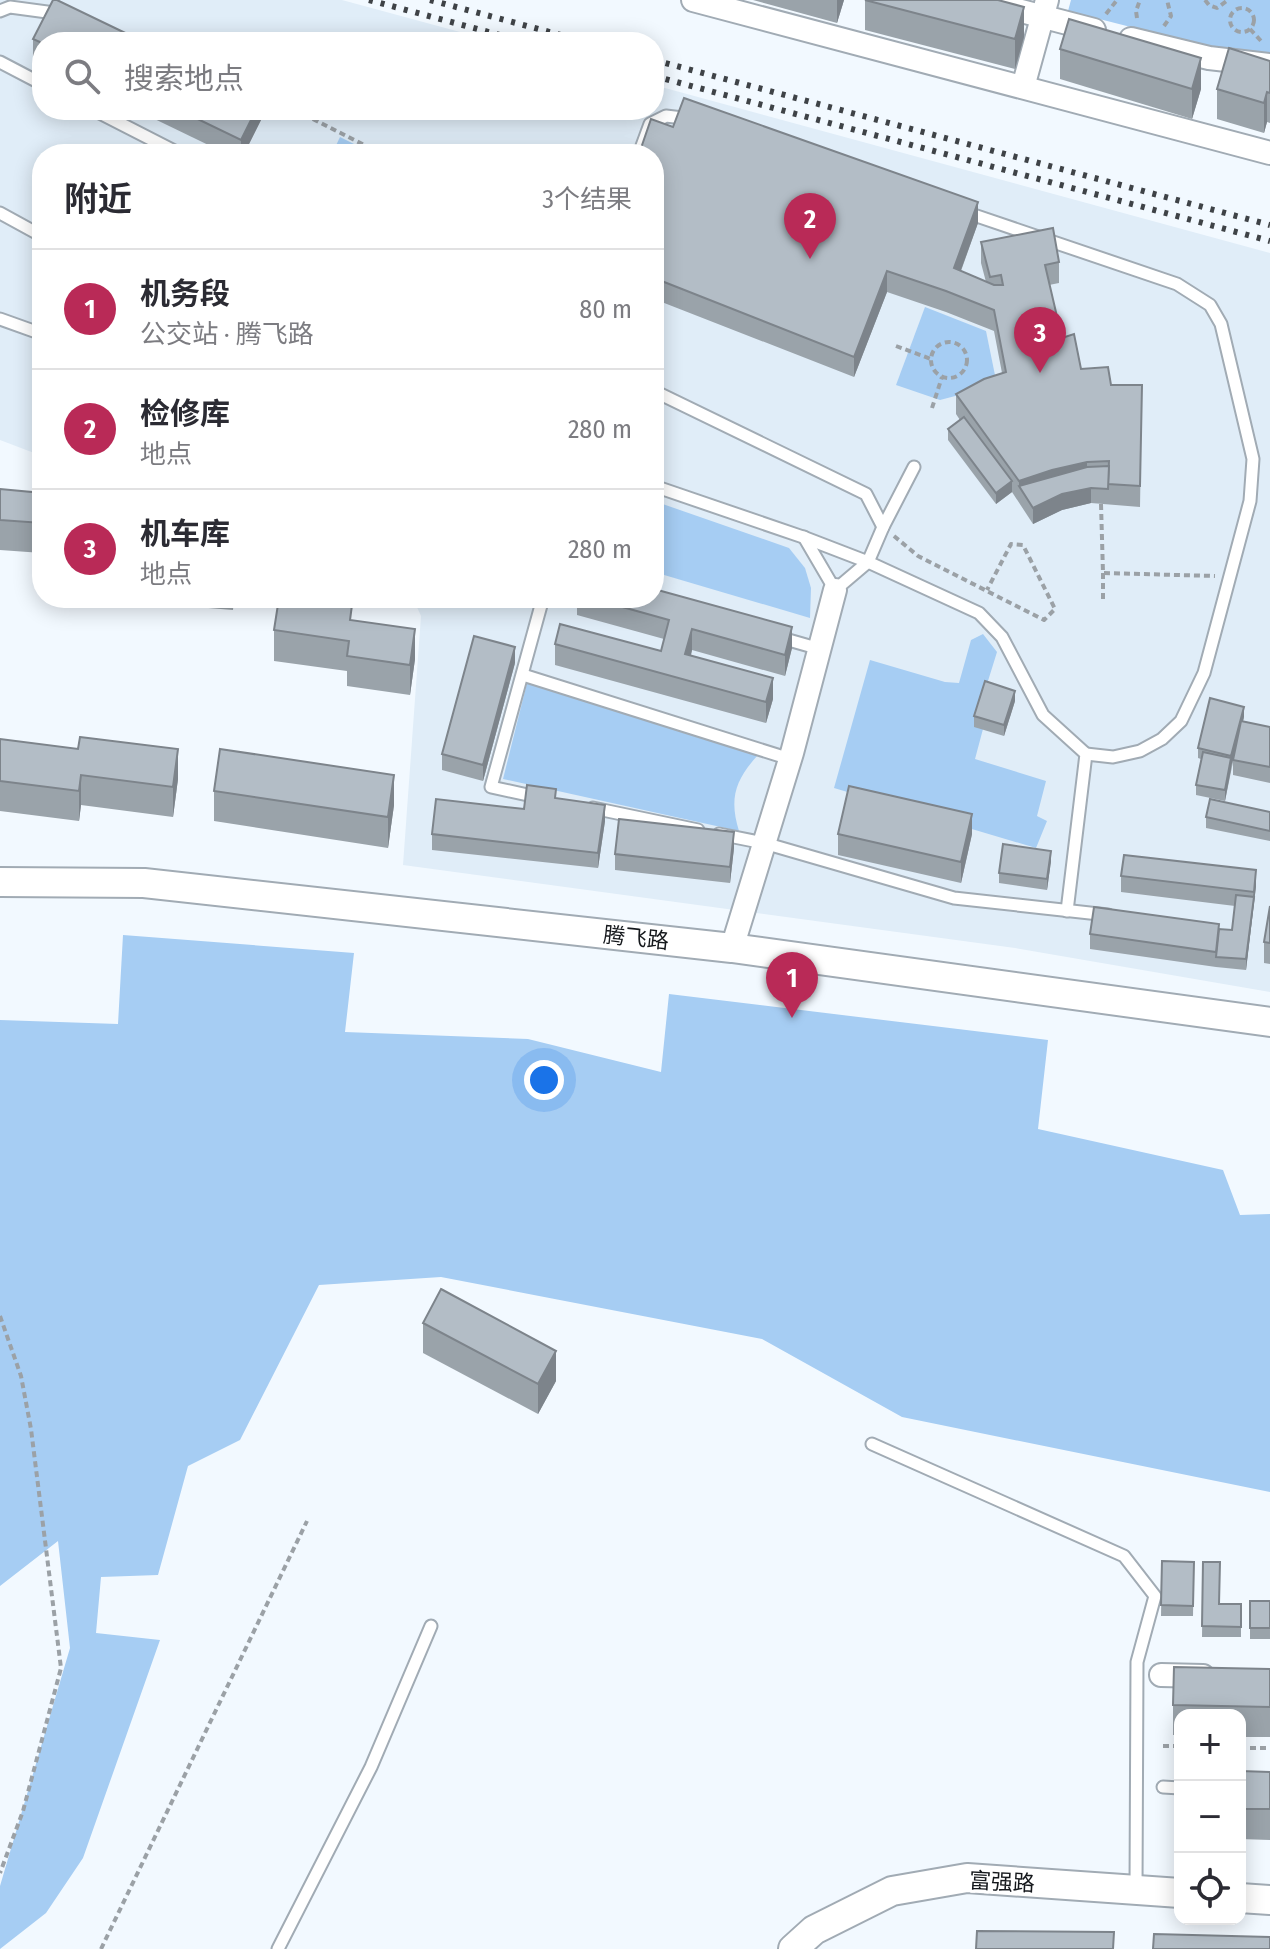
<!DOCTYPE html>
<html lang="zh">
<meta charset="utf-8">
<style>
body{margin:0;font-family:"Fira Sans Condensed","Noto Sans SC",sans-serif;background:#f7f7f7;color:#2b2b33}
.controls{position:absolute;right:24px;bottom:24px;display:grid;overflow:hidden;border-radius:16px;box-shadow:0 4px 20px #0003}
.controls button{width:72px;height:72px;display:grid;place-items:center;padding:0;border:0;border-bottom:2px solid #e1e1e2;background:#fff;color:#2b2b33;font:40px sans-serif}
.you{position:absolute;left:544px;top:1080px;width:28px;height:28px;margin:-20px;border:6px solid #fff;border-radius:50%;background:#1a73e8;box-shadow:0 0 0 12px #1a73e833}
.badge{display:grid;place-items:center;width:52px;height:52px;border-radius:50%;background:#b92a57;color:#fff;font-size:26px;font-weight:700}
.pin{position:absolute;translate:-50% -66px;filter:drop-shadow(0 2px 4px #0008)}
.pin::after{content:'';position:absolute;top:42px;width:28px;height:24px;background:inherit;clip-path:polygon(0 0,100% 0,50% 100%)}
.list{margin:0;padding:0;list-style:none}
h2{display:flex;justify-content:space-between;align-items:center;height:104px;margin:0;padding:0 32px;font-size:34px}
h2 small{font-size:26px;font-weight:400;color:#7c7c81}
.list li{display:grid;grid-template-columns:52px 1fr auto;gap:24px;align-items:center;box-sizing:border-box;height:120px;padding:0 32px;border-top:2px solid #e1e1e2}
.list b{display:block;font-size:30px;white-space:nowrap}
.list p{margin:0;font-size:26px;white-space:nowrap;color:#7c7c81}
.list em{font-size:26px;font-style:normal;color:#7c7c81}
.icon{flex:none;width:44px;height:44px;fill:none;stroke:currentColor;stroke-width:2;stroke-linecap:round;stroke-linejoin:round}
.map{position:relative;flex:none;width:1270px;height:1949px;overflow:hidden}
.search{position:absolute;background:#fff;box-shadow:0 4px 20px #0003;left:32px;top:32px;width:632px;height:88px;display:flex;align-items:center;gap:20px;box-sizing:border-box;padding:0 28px;border-radius:32px;color:#7c7c81;font-size:30px}
.panel{position:absolute;background:#fff;box-shadow:0 4px 20px #0003;left:32px;top:144px;width:632px;height:464px;border-radius:32px}
.map>svg:first-child{display:block}
.built{fill:#e0edf8}
.green{fill:#a6cdf3}
.lines{fill:none;stroke-linecap:round;stroke-linejoin:round}
.service-casing{stroke:#a1abb4;stroke-width:15}
.minor-casing{stroke:#a1abb4;stroke-width:26}
.tertiary-casing{stroke:#a1abb4;stroke-width:32}
.path{stroke:#9ba1a6;stroke-width:4;stroke-dasharray:6 4;stroke-linecap:butt}
.service{stroke:#fff;stroke-width:11}
.minor{stroke:#fff;stroke-width:22}
.tertiary{stroke:#fff;stroke-width:28}
.rail{stroke:#3f4347;stroke-width:6;stroke-dasharray:4 8;stroke-linecap:butt}
.wall{fill:#9aa3aa}
.shaded-wall{fill:#7d848b}
.building{fill:#b3bdc6;stroke:#7d848b;stroke-width:2}
.labels{text-anchor:middle;dominant-baseline:central;stroke-width:6;stroke-linejoin:round;paint-order:stroke}
.street-label{font-size:22px;fill:#15181c;stroke:#fff}
</style>
<div class="map">
<svg width="1270" height="1949" viewBox="0 0 1270 1949">
<rect width="100%" height="100%" fill="#f2f9ff"/>
<path class="built" d="M0,0h342l155,42h-455v68h612v-25l616,168v739l-255,-44 -612,-83 18,-249 -5,-11 1,-7h237v-444h-612v302l-42,-16z"/>
<g class="green">
<path d="M1071,0h199v54l-57,-6 -145,-37z"/>
<path d="M340,137l34,17h-42z"/>
<path d="M925,307l61,24 11,54 -57,15 -44,-15z"/>
<path d="M654,501l135,47 16,20 6,20 -1,30 -156,-46z"/>
<path d="M983,634l14,18 -23,74 9,3 -8,30 71,22 -9,35 10,5 -11,27 -202,-60 36,-128 75,22 14,1 12,-43z"/>
<path d="M527,683l231,72c-23,25 -29,44 -19,76l-236,-52z"/>
<path d="M123,935l231,18 -9,79 183,7 133,33 8,-78 379,46 -10,89 185,41 17,45 30,-1v278l-368,-75 -140,-78 -321,-62 -122,8 -79,155 -52,26 -30,109 -57,2 -5,56 64,7 -77,218 -37,55 -46,36v-63l70,-238 -12,-107 -58,45v-566l118,4z"/>
</g>
<g class="lines">
<defs>
<g id="service">
<path d="M0,11l10,-4 52,7"/>
<path d="M0,62l42,22"/>
<path d="M94,110l86,44"/>
<path d="M639,154l11,-30 16,-8 25,3"/>
<path d="M965,212l212,72 33,21 11,19 32,135 -3,42 -46,172 -23,48 -19,18 -22,12 -27,6 -27,-3"/>
<path d="M0,213l42,23"/>
<path d="M0,319l42,15"/>
<path d="M654,391l212,103 17,33"/>
<path d="M654,486l149,51 65,25 111,51 23,24 41,78 43,39 -19,157"/>
<path d="M804,537l31,53 33,-28 15,-35 31,-60"/>
<path d="M778,637l42,12"/>
<path d="M523,675l267,84"/>
<path d="M537,797l-46,-10 52,-189"/>
<path d="M593,808l105,22"/>
<path d="M719,834l45,9 190,55 154,17"/>
<path d="M872,1444l252,112 31,40 -18,66 -1,228"/>
<path d="M1163,1787l17,1"/>
<path d="M278,1949l93,-182 60,-141"/>
</g>
<g id="minor">
<path d="M693,0l577,153"/>
<path d="M979,0l115,30"/>
<path d="M1131,39l78,19 61,7"/>
<path d="M1023,87l24,-87"/>
<path d="M732,948l60,-195 43,-163"/>
<path d="M1161,1675l42,1"/>
</g>
<g id="tertiary">
<path d="M0,882l144,1 588,65 538,74"/>
<path d="M1240,1898l30,2"/>
<path d="M793,1949l21,-19 78,-39 75,-13 213,15"/>
</g>
</defs>
<use href="#service" class="service-casing"/>
<use href="#minor" class="minor-casing"/>
<use href="#tertiary" class="tertiary-casing"/>
<g class="path">
<path d="M1205,0l4,5 8,3 11,-8"/>
<circle cx="1242" cy="20" r="12"/>
<path d="M1106,14l11,-14"/>
<path d="M1137,18l-1,-7 4,-11"/>
<path d="M1164,26l7,-10 -4,-16"/>
<path d="M1250,29l12,13"/>
<path d="M295,110l87,44"/>
<path d="M262,154l3,-5 11,5"/>
<circle cx="949" cy="360" r="18"/>
<path d="M896,346l35,13"/>
<path d="M932,408l10,-31"/>
<path d="M1101,504l2,69 112,3"/>
<path d="M894,536l24,20 126,64 11,-11 -32,-64 -12,-1 -24,46"/>
<path d="M1103,573v26"/>
<path d="M0,1316l21,60 10,53 30,239 -38,143 -23,62"/>
<path d="M1163,1746h17"/>
<path d="M1240,1748h30"/>
<path d="M101,1949l206,-428"/>
</g>
<use href="#service" class="service"/>
<use href="#minor" class="minor"/>
<use href="#tertiary" class="tertiary"/>
<g class="rail">
<path d="M369,0l157,42"/>
<path d="M430,0l157,42"/>
<path d="M654,60l616,165"/>
<path d="M654,76l616,165"/>
</g>
</g>
<g class="wall">
<path d="M753,0h91l-7,23z"/>
<path d="M865,0l159,37 -9,32 -150,-39z"/>
<path d="M33,39l9,3v22l-9,-4z"/>
<path d="M1060,49l141,40 -9,30 -132,-40z"/>
<path d="M1270,61v62l-3,-1 -3,11 -47,-14v-30z"/>
<path d="M136,110h130l-22,44h-17z"/>
<path d="M673,127l305,96 -17,48 25,11 -5,-19v-21l78,20v21l-10,2 13,53 19,31 30,16h31l-2,122 -49,-4 -29,7 -29,14 -21,-32 -16,12 -48,-64v-11l12,-9 -4,-6v-20l46,-21 -8,-42 -48,-19 -59,-20 -33,85 -200,-78v-145z"/>
<path d="M0,489l42,4v60l-42,-3z"/>
<path d="M171,598h63l-1,12 -62,-5z"/>
<path d="M577,598h77l138,50 -7,28 -93,-26 -1,6 82,43 -7,24 -211,-58v-21l106,7 3,-12 -87,-24z"/>
<path d="M352,620l63,39 -5,36 -63,-9v-15l-73,-10v-31z"/>
<path d="M515,663l-32,118 -41,-11v-16z"/>
<path d="M1015,701l-11,35 -30,-9v-11z"/>
<path d="M1244,717l-1,4 27,6v56l-37,-8v-13l-8,39 -29,-6v-10l5,-26 -3,-1v-10z"/>
<path d="M0,739l78,10 100,30 -5,38 -92,-12 -2,16 -79,-10z"/>
<path d="M214,791l180,14 -6,43 -174,-27z"/>
<path d="M556,798l49,23 -7,47 -166,-18v-16l92,-25z"/>
<path d="M1270,812v29l-64,-13v-11z"/>
<path d="M838,834h134l-11,49 -123,-28z"/>
<path d="M734,848l-4,35 -115,-13v-16z"/>
<path d="M1051,861l-4,29 -48,-7v-10z"/>
<path d="M1121,876l135,10 -10,84 -30,-3 -126,-18v-15l129,-5 13,1 3,-24 -114,-14z"/>
<path d="M1270,906v58l-6,-1v-21z"/>
<path d="M423,1323l133,58 -18,33 -115,-61z"/>
<path d="M1162,1561l32,1 -1,54h-32z"/>
<path d="M1203,1562l17,42h21v33h-39z"/>
<rect x="1250" y="1601" width="20" height="38"/>
<path d="M1270,1669v68h-30v-22h-60v20h-7v-30z"/>
<path d="M1240,1771l30,1v68l-30,-1z"/>
</g>
<g class="shaded-wall">
<path d="M837,0h7l-7,23z"/>
<path d="M1024,7v30l-9,32v-30z"/>
<path d="M1201,58v31l-9,30v-30z"/>
<path d="M1267,92v30l-3,11v-30z"/>
<path d="M256,110h10l-22,44h-3v-14z"/>
<path d="M978,202v21l-24,66v-21z"/>
<path d="M887,271v21l-33,85v-20z"/>
<path d="M1087,462v21l-68,3v16v-21l33,-11z"/>
<path d="M1012,481v11l-16,12v-11z"/>
<path d="M1091,488v15l-29,7 -29,14v-16l29,-14z"/>
<path d="M792,627v21l-7,28v-21z"/>
<path d="M415,629v30l-5,36v-30z"/>
<path d="M692,629v21l-7,25v-21z"/>
<path d="M515,647v16l-32,118v-16z"/>
<path d="M773,678v21l-7,24v-21z"/>
<path d="M1015,691v10l-11,35v-11z"/>
<path d="M1244,707v10l-13,50v-11z"/>
<path d="M178,749v30l-5,38v-30z"/>
<path d="M1231,758v11l-6,32v-11z"/>
<path d="M81,775v30l-2,16v-30z"/>
<path d="M394,775v30l-6,43v-31z"/>
<path d="M605,805v16l-7,47v-15z"/>
<path d="M972,814v20l-11,49v-21z"/>
<path d="M734,832v16l-4,35v-16z"/>
<path d="M1051,851v10l-4,29v-11z"/>
<path d="M1256,870v16l-10,84v-11z"/>
<path d="M556,1351v30l-18,33v-30z"/>
</g>
<g class="building">
<path d="M53,0h4l87,42h-102v1l-9,-4z"/>
<path d="M865,0h133l26,7 -9,32z"/>
<path d="M1069,19l132,39 -9,31 -132,-40z"/>
<path d="M184,38l9,4h-12z"/>
<path d="M1229,48l41,13v32l-3,-1 -3,11 -47,-14z"/>
<path d="M684,98l294,104 -24,66 40,17h9l-2,-10 -11,2 -9,-35 72,-14 6,34 -14,3 17,73 12,-4 7,35 27,-2 3,18h31l-2,101 -32,-2 1,-23 -22,1 -35,8 -33,11 -63,-87 28,-15 22,-7 -12,-62 -48,-19 -59,-20 -33,86 -200,-79v-124h-15l12,-35 22,8z"/>
<path d="M179,110h77l-15,30z"/>
<path d="M167,149l10,5h-13z"/>
<path d="M270,149l11,5h-14z"/>
<path d="M964,417l48,64 -16,12 -48,-64z"/>
<path d="M1109,466l-1,23 -17,-1 -29,6 -29,14 -14,-22 68,-19z"/>
<path d="M0,489l42,4v30l-42,-3z"/>
<path d="M654,589l138,38 -7,28 -93,-26 -7,25 88,24 -7,24 -211,-58 5,-20 101,27 8,-31 -79,-22h64z"/>
<path d="M279,598h22l51,7 -2,15 65,9 -5,36 -63,-9 2,-15 -75,-11z"/>
<path d="M474,636l41,11 -32,118 -41,-11z"/>
<path d="M985,681l30,10 -11,34 -30,-9z"/>
<path d="M1210,698l34,9 -13,49 -33,-8z"/>
<path d="M1241,721l29,6v40l-37,-7z"/>
<path d="M80,737l98,12 -5,38 -92,-12 -2,16 -79,-10v-42l78,10z"/>
<path d="M220,749l174,26 -6,42 -174,-26z"/>
<path d="M1203,752l28,6 -6,32 -29,-5z"/>
<path d="M527,785l29,4 -1,9 50,7 -7,48 -166,-19 4,-35 88,10z"/>
<path d="M849,786l123,28 -11,48 -123,-28z"/>
<path d="M1210,799l60,13v19l-64,-14z"/>
<path d="M619,819l115,13 -4,35 -115,-13z"/>
<path d="M1003,844l48,7 -4,28 -48,-6z"/>
<path d="M1124,855l132,15 -2,22 -133,-16z"/>
<path d="M1236,895l18,2 -8,62 -30,-2 3,-28 13,1z"/>
<path d="M1270,906v37l-6,-1z"/>
<path d="M1094,907l125,17 -3,28 -126,-18z"/>
<path d="M441,1289l115,62 -18,33 -115,-61z"/>
<path d="M1162,1561l32,1 -1,44 -32,-1z"/>
<path d="M1203,1562h17l-1,42h22v23l-39,-1z"/>
<rect x="1250" y="1601" width="20" height="27"/>
<path d="M1174,1667l96,2v38l-97,-2z"/>
<path d="M1240,1771l30,1v37h-30z"/>
<path d="M977,1931l137,1 -1,17h-137z"/>
<path d="M1154,1934l116,3v12h-117z"/>
</g>
<g class="labels">
<g class="street-label">
<text transform="translate(636 938) rotate(6)">腾飞路</text>
<text transform="translate(1002 1882) rotate(3)">富强路</text>
</g>
</g>
</svg>
<div class="controls">
<button>+</button>
<button>−</button>
<button><svg class="icon" aria-label="locate" viewBox="0 0 24 24"><circle cx="12" cy="12" r="6"/><path d="M12 2v4M12 18v4M2 12h4M18 12h4"/></svg></button>
</div>
<div class="you"></div>
<div class="pin badge" style="left:792px;top:1018px">1</div>
<div class="pin badge" style="left:810px;top:259px">2</div>
<div class="pin badge" style="left:1040px;top:373px">3</div>
<div class="search"><svg class="icon" aria-label="search" viewBox="0 0 24 24"><circle cx="10" cy="10" r="6"/><path d="M15 15l6 6"/></svg>搜索地点</div>
<section class="panel">
<h2>附近<small>3个结果</small></h2>
<ul class="list">
<li><span class="badge">1</span><div><b>机务段</b><p>公交站 · 腾飞路</p></div><em>80 m</em></li>
<li><span class="badge">2</span><div><b>检修库</b><p>地点</p></div><em>280 m</em></li>
<li><span class="badge">3</span><div><b>机车库</b><p>地点</p></div><em>280 m</em></li>
</ul>
</section>
</div>
